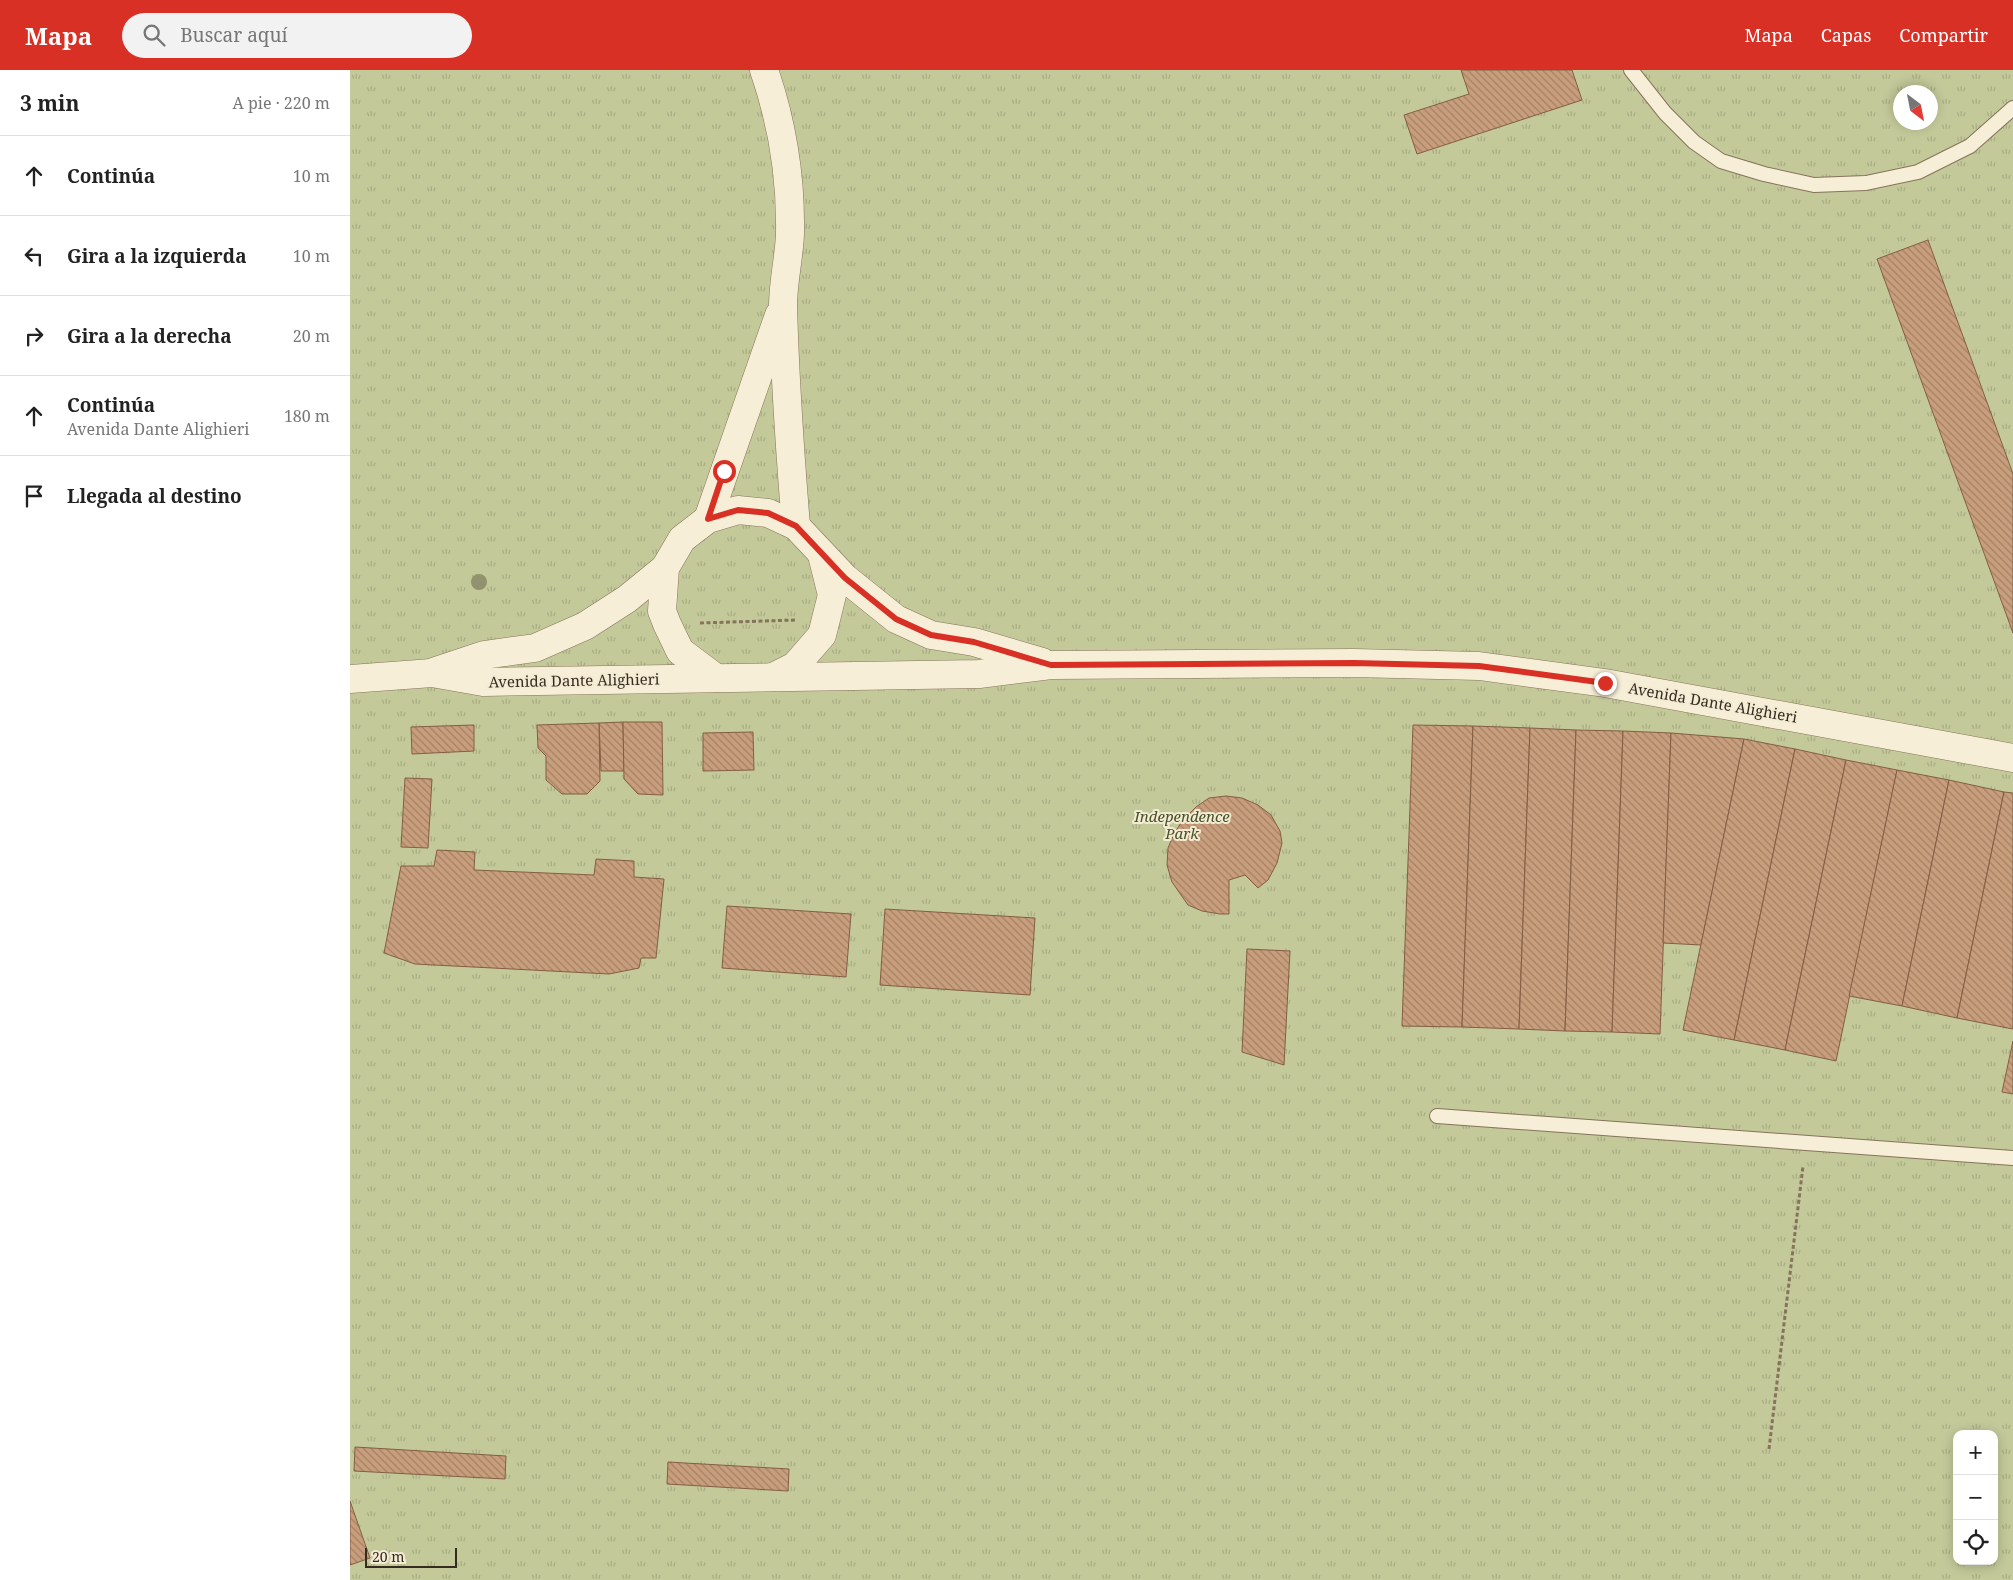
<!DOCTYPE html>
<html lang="es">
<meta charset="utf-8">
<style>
body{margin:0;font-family:"Noto Serif",serif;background:#f2f2f2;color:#222}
.controls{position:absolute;right:15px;bottom:15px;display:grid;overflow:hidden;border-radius:10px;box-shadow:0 2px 12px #0003}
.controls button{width:45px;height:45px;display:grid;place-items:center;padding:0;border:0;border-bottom:1px solid #e0e0e0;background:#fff;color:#222;font:25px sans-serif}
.compass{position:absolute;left:1543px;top:15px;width:45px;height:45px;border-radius:50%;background:#fff;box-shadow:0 2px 12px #0003;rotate:148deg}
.scale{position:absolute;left:15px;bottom:12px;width:92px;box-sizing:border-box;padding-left:5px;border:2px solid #362b1f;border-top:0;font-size:14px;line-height:18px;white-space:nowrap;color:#362b1f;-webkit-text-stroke:4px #f4ebd4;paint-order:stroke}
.stop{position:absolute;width:15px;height:15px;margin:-11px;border:4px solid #d93025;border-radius:50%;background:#fff}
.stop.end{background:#d93025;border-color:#fff;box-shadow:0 1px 5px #0008}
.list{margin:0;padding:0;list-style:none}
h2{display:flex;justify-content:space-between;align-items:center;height:65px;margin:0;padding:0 20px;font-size:21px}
h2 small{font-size:16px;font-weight:400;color:#767676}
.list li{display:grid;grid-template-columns:32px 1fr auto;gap:15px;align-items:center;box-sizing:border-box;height:80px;padding:0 20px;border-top:1px solid #e0e0e0}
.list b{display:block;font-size:19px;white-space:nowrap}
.list p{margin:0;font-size:16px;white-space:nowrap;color:#767676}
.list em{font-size:16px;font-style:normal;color:#767676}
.icon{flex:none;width:28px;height:28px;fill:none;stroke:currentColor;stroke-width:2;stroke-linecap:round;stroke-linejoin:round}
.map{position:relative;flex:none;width:1663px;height:1510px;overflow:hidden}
header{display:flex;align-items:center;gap:30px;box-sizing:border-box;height:70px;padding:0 25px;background:#d93025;color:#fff}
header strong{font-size:24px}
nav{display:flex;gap:28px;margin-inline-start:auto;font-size:18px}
.search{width:350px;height:45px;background:#f2f2f2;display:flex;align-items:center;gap:12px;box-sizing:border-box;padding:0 18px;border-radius:28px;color:#767676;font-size:19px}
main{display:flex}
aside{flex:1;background:#fff}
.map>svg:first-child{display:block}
.park{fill:url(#park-tufts);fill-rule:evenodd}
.building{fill:url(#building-back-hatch);stroke:#845e43}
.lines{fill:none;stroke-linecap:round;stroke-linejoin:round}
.service-casing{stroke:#86735c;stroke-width:16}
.minor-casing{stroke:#86735c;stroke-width:29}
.path{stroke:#86735c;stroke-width:3;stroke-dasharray:4 2.5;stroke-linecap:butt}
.service{stroke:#f7eed7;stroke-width:14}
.minor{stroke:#f7eed7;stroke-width:28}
.tree{fill:#91926e}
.route{stroke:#d93025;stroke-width:6}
.labels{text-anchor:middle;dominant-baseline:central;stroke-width:4;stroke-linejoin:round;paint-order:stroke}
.street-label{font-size:15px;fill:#362b1f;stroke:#f4ebd4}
.park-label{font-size:15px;font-style:italic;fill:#465227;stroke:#f4ebd4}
</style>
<header>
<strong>Mapa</strong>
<div class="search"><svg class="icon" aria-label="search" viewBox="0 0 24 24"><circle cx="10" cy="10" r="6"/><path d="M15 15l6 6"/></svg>Buscar aquí</div>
<nav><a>Mapa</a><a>Capas</a><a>Compartir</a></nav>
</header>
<main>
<aside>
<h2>3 min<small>A pie · 220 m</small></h2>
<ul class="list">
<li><svg class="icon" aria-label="ahead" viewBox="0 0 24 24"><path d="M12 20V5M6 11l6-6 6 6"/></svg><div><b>Continúa</b></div><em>10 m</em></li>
<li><svg class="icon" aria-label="left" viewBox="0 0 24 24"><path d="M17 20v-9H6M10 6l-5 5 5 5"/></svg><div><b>Gira a la izquierda</b></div><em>10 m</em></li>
<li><svg class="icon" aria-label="right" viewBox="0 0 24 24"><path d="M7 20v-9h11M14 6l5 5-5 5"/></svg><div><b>Gira a la derecha</b></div><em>20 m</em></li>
<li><svg class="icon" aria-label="ahead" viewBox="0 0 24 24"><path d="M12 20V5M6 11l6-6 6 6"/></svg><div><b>Continúa</b><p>Avenida Dante Alighieri</p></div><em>180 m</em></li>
<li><svg class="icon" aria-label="arrive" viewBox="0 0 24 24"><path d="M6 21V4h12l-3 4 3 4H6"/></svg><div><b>Llegada al destino</b></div></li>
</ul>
</aside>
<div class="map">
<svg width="1663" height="1510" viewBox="0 0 1663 1510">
<defs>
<pattern id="park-tufts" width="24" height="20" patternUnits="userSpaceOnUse" patternTransform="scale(1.25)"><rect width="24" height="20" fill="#c3c999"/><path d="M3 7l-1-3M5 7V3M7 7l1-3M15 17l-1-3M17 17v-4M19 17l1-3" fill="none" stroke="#a8ad83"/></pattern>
<pattern id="building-back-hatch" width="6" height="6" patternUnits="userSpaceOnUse" patternTransform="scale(1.25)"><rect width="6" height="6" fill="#c89e7c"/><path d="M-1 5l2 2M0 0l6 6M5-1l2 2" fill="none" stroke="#a38165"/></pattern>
</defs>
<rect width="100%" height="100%" fill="#ece1c5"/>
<path class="park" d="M0,0h1663v1510h-1663zM1550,22h30v30h-30zM1607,1364h37v127h-37z"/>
<g class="building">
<path d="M1111,0h111l10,30 -165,54 -13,-39 65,-21z"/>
<path d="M1578,170l85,234v159l-136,-374z"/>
<path d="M273,652l1,49h-23l-2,-48z"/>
<path d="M273,652h39l1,73 -25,-1 -14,-15z"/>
<path d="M249,653l1,58 -13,13h-25l-16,-14v-24l-8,-8 -1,-23z"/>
<path d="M124,655v26l-62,3 -1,-27z"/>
<path d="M1063,655l60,1 -11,301 -60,-1z"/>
<path d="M1123,656l57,2 -11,301 -57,-2z"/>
<path d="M1180,658l46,2 -11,301 -46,-2z"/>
<path d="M1226,660l47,1 -11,301 -47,-1z"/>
<path d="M1273,661l48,2 -11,301 -48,-2z"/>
<path d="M403,662l1,38 -51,1v-38z"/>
<path d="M1321,663l73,6 -43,206 -38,-2z"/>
<path d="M1394,669l51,10 -61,291 -51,-10z"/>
<path d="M1445,679l51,11 -61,290 -51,-10z"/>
<path d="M1496,690l51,10 -61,291 -51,-11z"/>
<path d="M1547,700l52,10 -47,226 -53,-10z"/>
<path d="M55,708l27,1 -4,69 -27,-1z"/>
<path d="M1599,710l55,12 -47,226 -55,-12z"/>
<path d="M1654,722l9,1v236l-56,-11z"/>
<path d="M876,726l16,2 16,7 13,10 9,16 2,12 -5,20 -9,17 -10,8 -13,-13 -16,5v34h-9l-18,-3 -14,-6 -16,-23 -5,-17 1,-17 6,-14 8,-13 14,-14 13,-9z"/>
<path d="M87,780l38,2 -1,18 120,5 2,-16 38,2v16l30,2 -8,79h-15l-2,10 -30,6 -194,-10 -31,-11 17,-87h33z"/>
<path d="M377,836l124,8 -5,63 -124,-9z"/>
<path d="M535,839l150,9 -5,77 -150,-10z"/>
<path d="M897,879l43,2 -6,114 -42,-13z"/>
<path d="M1663,971v53l-11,-2z"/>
<path d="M5,1377l151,9 -1,23 -151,-8z"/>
<path d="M318,1392l121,7 -1,22 -121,-7z"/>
<path d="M0,1431l20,57 -20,7z"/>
</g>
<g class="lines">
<defs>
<g id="service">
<path d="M1281,0l34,43 29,29 27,19 43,13 50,11 52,-2 52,-11 52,-26 43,-38"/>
<path d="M1087,1046l576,42"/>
</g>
<g id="minor">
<path d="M414,0c18,52 27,109 26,164 -1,24 -7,48 -7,72 2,73 7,147 13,220"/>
<path d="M358,449l71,-204"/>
<path d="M83,602l51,-17 51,-7 50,-22 42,-27 38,-31"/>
<path d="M423,607l22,-11 27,-31 10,-40 -10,-40"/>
<path d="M366,608l-36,-27 -13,-27 -5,-13 3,-43 17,-29 26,-20 30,-9 30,3 28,13 49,52 51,41 35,16 43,7 68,20"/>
<path d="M0,609l82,-6 51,9 496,-8 72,-9 303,-2 125,3 126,17 408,75"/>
</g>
</defs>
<use href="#service" class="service-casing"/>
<use href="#minor" class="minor-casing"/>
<g class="path">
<path d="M350,553l96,-3"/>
<path d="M1419,1379l34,-283"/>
</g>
<use href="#service" class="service"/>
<use href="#minor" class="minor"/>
</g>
<circle class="tree" cx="129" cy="512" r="8"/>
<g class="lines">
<path class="route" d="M374,401l-16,48 30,-9 30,3 28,13 49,52 51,41 35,16 43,7 77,23 303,-2 125,3 126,17"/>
</g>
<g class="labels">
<g class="street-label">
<text transform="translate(224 610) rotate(-1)">Avenida Dante Alighieri</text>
<text transform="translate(1363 632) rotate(10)">Avenida Dante Alighieri</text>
</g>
<g class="park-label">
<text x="832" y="746">Independence<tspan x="832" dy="17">Park</tspan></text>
</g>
</g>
</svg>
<div class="controls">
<button>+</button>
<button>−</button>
<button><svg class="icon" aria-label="locate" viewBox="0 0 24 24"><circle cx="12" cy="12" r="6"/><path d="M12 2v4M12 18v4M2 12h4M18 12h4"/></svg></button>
</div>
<svg class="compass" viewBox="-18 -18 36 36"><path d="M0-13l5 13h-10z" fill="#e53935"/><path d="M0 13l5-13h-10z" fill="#767676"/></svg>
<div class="scale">20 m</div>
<div class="stop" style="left:374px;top:401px"></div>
<div class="stop end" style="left:1255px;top:613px"></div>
</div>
</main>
